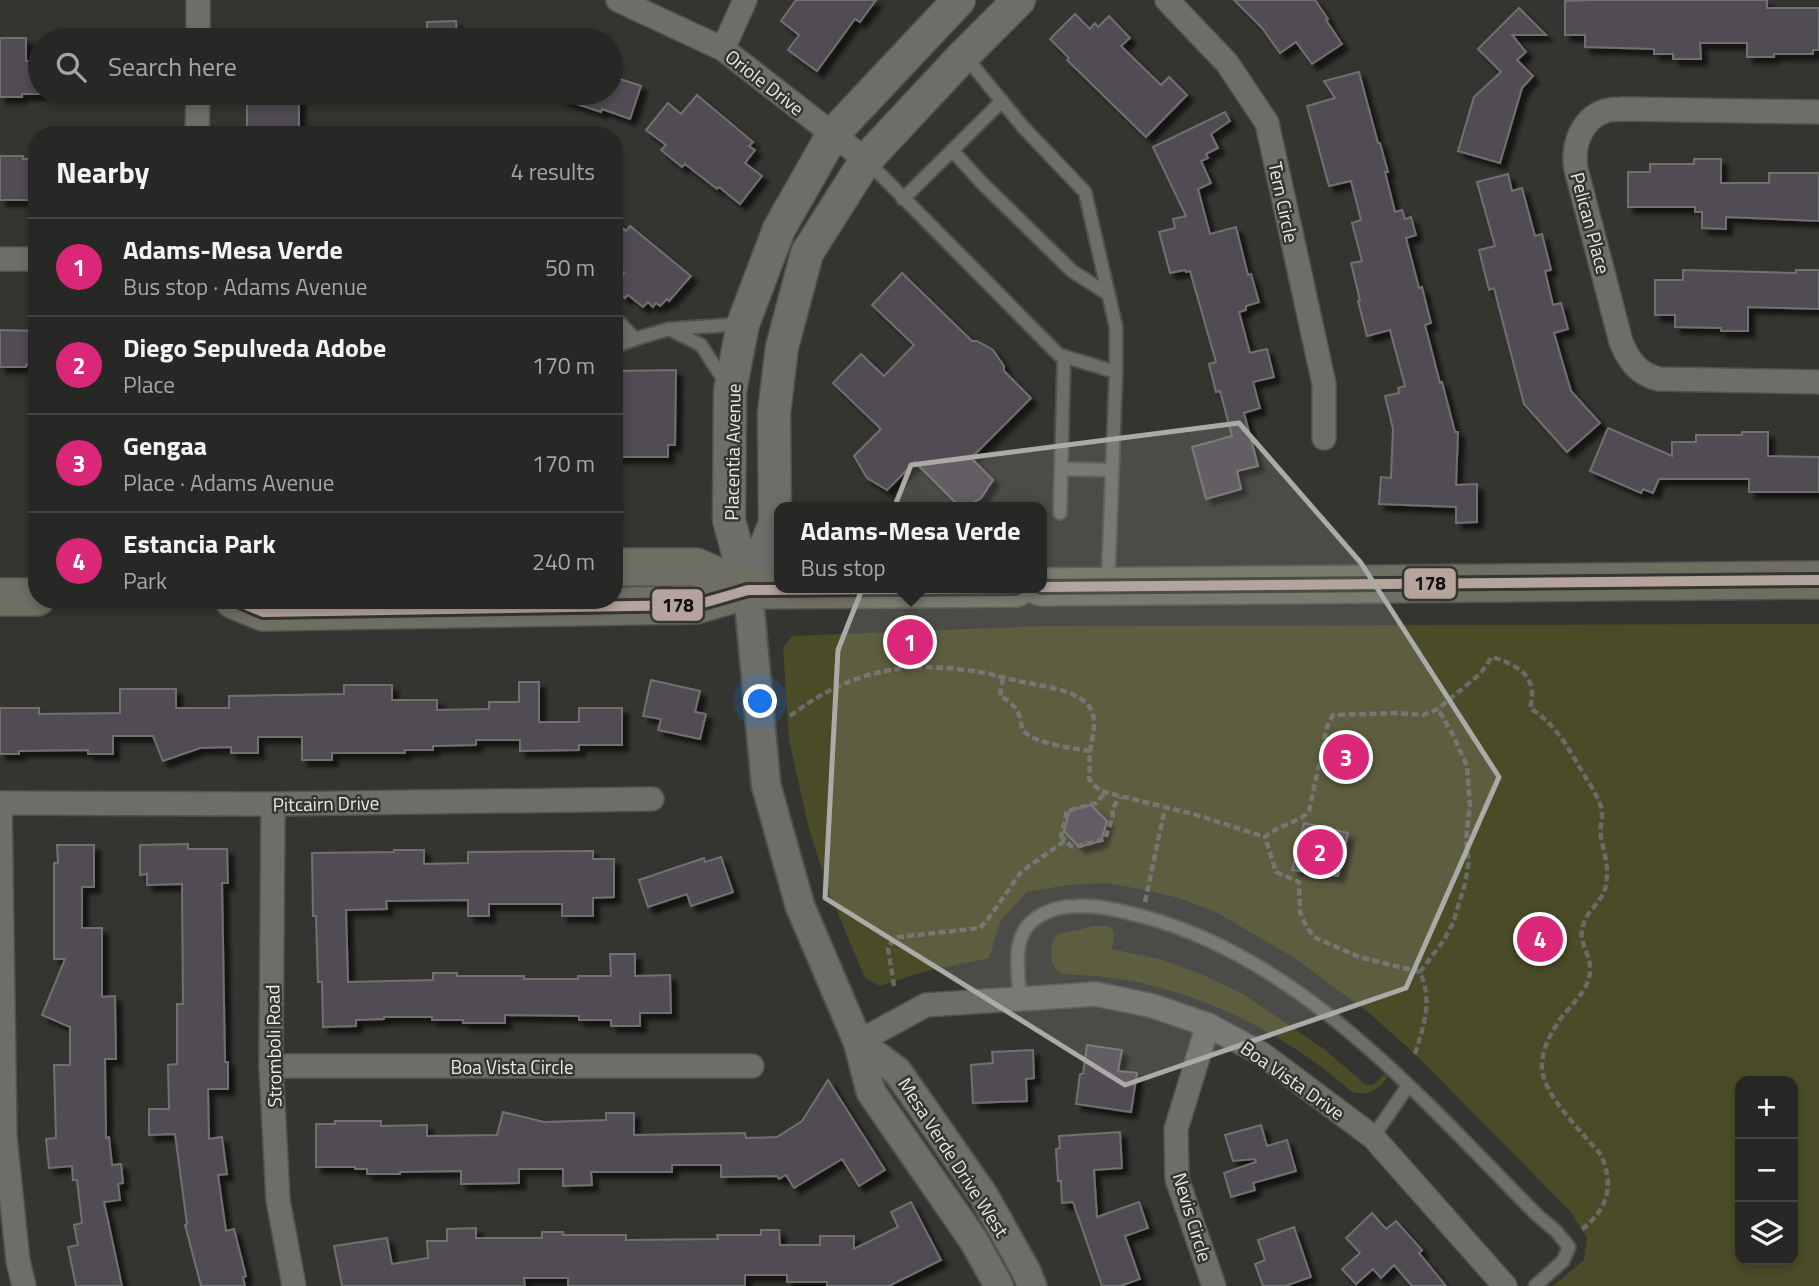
<!DOCTYPE html>
<meta charset="utf-8">
<style>
body{margin:0;font-family:"Titillium Web",sans-serif;background:#333432;color:#f1f3f6}
.controls{position:absolute;right:21px;bottom:21px;display:grid;overflow:hidden;border-radius:14px;box-shadow:0 4px 10px #0003}
.controls button{width:63px;height:63px;display:grid;place-items:center;padding:0;border:0;border-bottom:2px solid #434442;background:#272825;color:#f1f3f6;font:35px sans-serif}
.you{position:absolute;left:761px;top:702px;width:24px;height:24px;margin:-18px;border:5px solid #fff;border-radius:50%;background:#1a73e8;box-shadow:0 0 0 10px #1a73e833}
.badge{display:grid;place-items:center;width:46px;height:46px;border-radius:50%;background:#db2777;color:#fff;font-size:23px;font-weight:700}
.pin{position:absolute;translate:-50% -50%;border:4px solid #fff;box-shadow:0 2px 7px #0006}
.popup{position:absolute;left:774px;top:502px;width:273px;height:91px;box-sizing:border-box;display:grid;place-content:center;border-radius:14px;background:#272825;filter:drop-shadow(0 2px 5px #0005);font-size:23px;white-space:nowrap;color:#a4a6a7}
.popup b{font-size:26px;color:#f1f3f6}
.popup::after{content:'';position:absolute;left:50%;top:100%;margin-left:-14px;border:14px solid transparent;border-top-color:#272825}
.list{margin:0;padding:0;list-style:none}
h2{display:flex;justify-content:space-between;align-items:center;height:91px;margin:0;padding:0 28px;font-size:30px}
h2 small{font-size:23px;font-weight:400;color:#a4a6a7}
.list li{display:grid;grid-template-columns:46px 1fr auto;gap:21px;align-items:center;box-sizing:border-box;height:98px;padding:0 28px;border-top:2px solid #434442}
.list b{display:block;font-size:26px;white-space:nowrap}
.list p{margin:0;font-size:23px;white-space:nowrap;color:#a4a6a7}
.list em{font-size:23px;font-style:normal;color:#a4a6a7}
.icon{flex:none;width:38px;height:38px;fill:none;stroke:currentColor;stroke-width:2;stroke-linecap:round;stroke-linejoin:round}
.map{position:relative;flex:none;width:1819px;height:1286px;overflow:hidden}
.search{position:absolute;background:#272825;box-shadow:0 4px 10px #0003;left:28px;top:28px;width:595px;height:77px;display:flex;align-items:center;gap:18px;box-sizing:border-box;padding:0 24px;border-radius:38px;color:#a4a6a7;font-size:26px}
.panel{position:absolute;background:#272825;box-shadow:0 4px 10px #0003;left:28px;top:126px;width:595px;height:483px;border-radius:28px}
.map>svg:first-child{display:block}
.green{fill:#4a4b27;fill-rule:evenodd}
.building{fill:#514c52;stroke:#707070;stroke-width:2;filter:url(#shadow)}
.lines{fill:none;stroke-linecap:round;stroke-linejoin:round}
.service-casing{stroke:#51524e;stroke-width:16}
.minor-casing{stroke:#51524e;stroke-width:26}
.tertiary-casing{stroke:#51524e;stroke-width:32}
.secondary-casing{stroke:#51524e;stroke-width:35}
.primary-casing{stroke:#51524e;stroke-width:40}
.path{stroke:#6a6b67;stroke-width:4.5;stroke-dasharray:7 3.5;stroke-linecap:butt}
.service{stroke:#6d6d6a;stroke-width:12}
.minor{stroke:#6d6d6a;stroke-width:23}
.tertiary{stroke:#6d6d6a;stroke-width:28}
.secondary{stroke:#6d6d6a;stroke-width:32}
.primary{stroke:#6e6e62;stroke-width:37}
.bus-1-casing{stroke:#353630;stroke-width:16}
.bus-1{stroke:#b5a49c;stroke-width:10}
.marked{fill:#aaaaa6;fill-opacity:0.2;stroke:#aaaaa6;stroke-width:5;stroke-linejoin:round}
.labels{text-anchor:middle;dominant-baseline:central;stroke-width:5;stroke-linejoin:round;paint-order:stroke}
.street-label{font-size:19px;fill:#e9e9e5;stroke:#353630}
.line-badge{stroke:#353630;stroke-width:2.5}
.pale-badge-label{font-size:19px;text-anchor:middle;font-weight:bold;fill:#111}
</style>
<div class="map">
<svg width="1819" height="1286" viewBox="0 0 1819 1286">
<defs>
<filter id="shadow"><feDropShadow dx="6" dy="6" stdDeviation="2" flood-color="#0009"/></filter>
</defs>
<rect width="100%" height="100%" fill="#343531"/>
<g class="green">
<path d="M1819,624v662h-266l31,-26 3,-22 -17,-27 -155,-157 -46,-41 -73,-54 -80,-47 -37,-14 -34,-8 -39,-7 -39,2 -40,7 -26,28 -12,38 -63,13 -46,15 -15,-8 -34,-81 -22,-68 -20,-89 -6,-93 9,-11 250,-10zM1740,1081h53v179h-53z"/>
<path d="M1095,926h13l4,3 2,4 -2,16 51,11 40,15 40,19 81,55 42,36h7l12,-11 3,3c-9,13 -20,19 -36,15 -55,-48 -120,-85 -191,-104 -27,-8 -56,-12 -84,-13 -7,-1 -15,0 -20,-5 -8,-6 -6,-21 -4,-30l5,-6z"/>
</g>
<g class="building">
<path d="M796,0h80l-16,22 -5,-3 -38,52 -29,-21 11,-15 -18,-14z"/>
<path d="M1234,0h81l13,19 -2,1 16,24 -30,20 -16,-22 -16,11 -18,-25z"/>
<path d="M1593,0h174v8h52v42h-6v4h-39v3h-27v-14h-47l1,16h-28v-5h-19v-5l-69,-2v-12h-20v-34z"/>
<path d="M1519,8l27,27h-34l14,17 -9,8 16,16 -11,12 -22,75 -42,-12 16,-54 27,-25 -23,-23z"/>
<path d="M1075,14l15,15 5,-6 3,4 11,-11 21,22 -9,8 40,39 8,-8 18,18 -41,42 -79,-77 2,-2 -19,-19z"/>
<path d="M456,21l1,19h-30v-18z"/>
<path d="M0,38h26v23h14v33h-18v3h-22z"/>
<path d="M1359,72l19,71h2l8,29h-3l10,40 7,-2 3,9 6,-2 5,18 -10,3 13,50 3,-1 9,36 -6,2 15,58 2,-1 13,50h3l-2,53 21,-1v38l-21,1v-16l-77,-3 2,-27 10,1 2,-49 -8,-33 14,-3 -1,-5 7,-2 -15,-56 -23,6 -9,-35 2,-1 -9,-37 11,-2 -10,-38 9,-3 -10,-39 -22,5 -22,-80 28,-8 -11,-17z"/>
<path d="M611,76l30,10 -11,33 -28,-10 -1,3 -48,-16 1,-3h57z"/>
<path d="M247,93h52v42h-44v-8h-8z"/>
<path d="M697,95l56,47 -4,4 6,4 -10,13 17,13 -22,28 -21,-17 -2,2 -32,-25 -3,3 -21,-17 5,-5 -20,-15 22,-27 13,11z"/>
<path d="M1225,112l5,9 -19,13 7,14 -12,6 2,4 -7,3 10,22 -13,6 12,45 26,-7 12,48 3,-1 8,28 -13,4v4l-7,2 11,41 17,-4 7,28 -21,5 7,26 -16,5 14,53 -21,5 4,18 -35,10 -14,-52 40,-11 -12,-45 -4,1 -7,-28 7,-2 -26,-91 -4,1 -1,-2 -15,3 -11,-41 16,-4 -2,-9 13,-3 -33,-69z"/>
<path d="M0,156h23v3h14v41h-37z"/>
<path d="M1694,159h27v24h48v-10h50v48l-93,-4v12l-24,-1v-16h-7v-5h-67v-35h22v-8h44z"/>
<path d="M1508,174l4,17 10,-3 13,48 7,-2 9,36 -6,1 8,34 8,-2 7,26 -14,4 17,58 29,32 -33,29 -43,-48 -30,-116 -5,2 -10,-40 16,-4 -18,-64z"/>
<path d="M614,220l12,11 4,-5 61,50 -22,25 -2,-2 -7,7 -4,-3 -3,4 -5,-5 -5,5 -15,-12 -3,3 -11,-10v-4l10,-11 -10,-9z"/>
<path d="M1683,270l113,3v-3h23v39l-71,-2v24h-27v-3l-46,-1v-12h-20v-35h28z"/>
<path d="M902,273l70,68h5l16,9 11,16v5l27,27 -60,60 22,22 -12,18 -15,9h-6l-45,-45 -28,28 -20,-12 -13,-22 27,-27 -48,-46 28,-29 23,22 30,-31 -42,-40z"/>
<path d="M0,330l37,1v33l-11,1v2h-26z"/>
<path d="M676,370l-1,75h-7v12h-53v-86z"/>
<path d="M1608,428l64,28v-14h24v-7h46v-3h26v24l51,1v35h-70v-13h-90l-6,14 -10,-4 -2,4 -51,-22z"/>
<path d="M651,680l49,11 -5,21 11,2 -6,25 -42,-9 3,-11 -18,-3z"/>
<path d="M519,682h20v40h40v-14h43v37h-43v5l-59,1v-11h-44v5l-43,1v4h-28v3h-73v7h-30v-23h-44v16h-27v-6l-31,1 -37,13 -10,-25h-40v18h-25v-4l-69,1v3h-19v-46h39v6l81,-1v-24h56v19h53v-12l115,-2v-9h48v15h45v10l52,-1v-7h30z"/>
<path d="M1091,805l16,16 -6,20 -22,6 -15,-16 6,-21z"/>
<path d="M1304,823l44,10 -10,43 -46,-6z"/>
<path d="M188,844v5h39l1,34h-6l3,179h3v27h-20l1,50 13,-2 5,37 -9,1 8,56 8,-2 12,47 -3,1 2,9h-44l-16,-61 2,-1 -12,-90 -26,1v-26h20l-1,-44 9,-1v-60h6l-1,-120 -35,1v-11l-7,1v-30z"/>
<path d="M57,845h37v42h-12v41h20v69l13,-1 1,63h-11l1,79 3,-1 3,28 9,-1 2,19 -5,1 2,16 -16,2 18,84h-46l-8,-39 10,-2 -4,-20 8,-2 -5,-43h-4l-1,-14 -23,2 -3,-29 10,-1 -2,-73h16v-38l-28,-12 23,-56h-11v-96h4z"/>
<path d="M394,850h30v14l44,-1v-11l125,-1v8h21v38l-21,1v18h-31v-12h-73v12h-21v-16l-82,1 1,8 -41,1 2,72 85,-2v-7h24v3h67v3h54v-3h33l-1,-22h25v22l35,-1 1,38h-31v13h-29v-6h-32v-4l-74,-1v8h-42v-3h-31v-3h-48v2l-28,1v6l-33,1 -1,-45h-4l-2,-66h-3l-1,-63 82,-1z"/>
<path d="M721,857l12,35 -42,14 -4,-12 -39,13 -9,-27 65,-22 1,4z"/>
<path d="M1087,1045l35,5 -4,21 19,2 -6,39 -55,-8 4,-30h3z"/>
<path d="M1033,1050l1,28 -8,1 1,22 -54,2 -2,-38 22,-2 -1,-11z"/>
<path d="M828,1080l57,90 -26,16 -17,-27 -48,29 -8,-13 -7,4 -2,-3 -56,1v-12h-49v7h-81l1,13 -29,1v-17h-44v14l-58,1v-13l-61,1v2h-33v-5h-12v-2h-39v-43h19v-3h46v5l46,-1v11l70,-1 6,-23 41,10 62,-2v-7h28v22l111,-2 1,5 31,-1 25,-16z"/>
<path d="M1261,1125l6,21 20,-6 9,31 -43,12 2,7 -24,7 -7,-24 32,-11 -1,-3 -22,2 -8,-26z"/>
<path d="M1120,1132l2,36 -28,2 3,47 42,-15 9,26 -23,8 15,43 -20,7h-18l-29,-84 -11,1 -1,-22h-3l-2,-32 4,-1 -1,-12z"/>
<path d="M911,1202l30,58 -52,26h-62v-4h-40v-7h-42v11h-177v-8h-44l1,8h-183l-8,-40 53,-8 5,26 36,-6 -1,-17h20v-12l29,-1v10h66v-6h21v3h63v5l92,-1 -1,-4h44v-5h18l1,15h40v-9h34v13l44,-22 -7,-15z"/>
<path d="M1372,1213l14,16 10,-8 26,29 -3,3 27,33h-34l-18,-21 -13,13 -8,-9 -17,15 -14,-15 18,-16 -14,-15z"/>
<path d="M1294,1227l17,50 -26,9h-22l-8,-22 10,-4 -7,-20z"/>
</g>
<g class="lines">
<defs>
<g id="service">
<path d="M964,55l59,72 62,65 31,135v45l-8,210"/>
<path d="M952,150l29,32 91,89 36,23"/>
<path d="M867,161l192,194 57,17"/>
<path d="M903,199l99,-98"/>
<path d="M614,317l21,22 34,-10 74,-5"/>
<path d="M669,329l32,16 26,40"/>
<path d="M614,347l21,-8"/>
<path d="M1061,469l51,1"/>
<path d="M1060,513l4,-157"/>
<path d="M1020,999c-2,-32 -11,-68 23,-85 11,-6 23,-8 35,-8 22,-1 42,5 63,10 160,41 284,186 396,299l19,16 13,16 -6,14 -28,25"/>
<path d="M1373,1137l35,-51"/>
</g>
<g id="minor">
<path d="M618,0l105,49 143,111"/>
<path d="M1167,0l60,63 40,60 57,261v54"/>
<path d="M198,40v-40"/>
<path d="M723,49l22,-49"/>
<path d="M1819,112l-197,-3c-5,1 -12,0 -17,2 -24,8 -33,35 -29,58l45,173c8,19 17,32 38,37l160,3"/>
<path d="M197,135l1,-42"/>
<path d="M0,259h37"/>
<path d="M0,803l273,1 379,-5"/>
<path d="M0,803l5,334 13,124 6,25"/>
<path d="M273,804l-2,262 7,134 16,86"/>
<path d="M1208,1025l-32,104 1,50 37,107"/>
<path d="M858,1042l68,-37 170,-11 57,12 55,19 54,29 111,83 132,149"/>
<path d="M271,1066h481"/>
</g>
<g id="tertiary">
<path d="M748,590l18,195 34,121 58,136 13,50 103,149 25,45"/>
<path d="M858,1042l39,29 87,125 42,75 6,15"/>
</g>
<g id="secondary">
<path d="M748,590l27,-67 -1,-110 8,-66 25,-94 59,-93 98,-105 55,-55"/>
<path d="M748,590l-19,-70 1,-129 13,-67 36,-95 54,-95 126,-134"/>
</g>
<g id="primary">
<path d="M614,567h82l52,23"/>
<path d="M1041,587l778,-7"/>
<path d="M0,597h37"/>
<path d="M234,600l29,12 433,-7 52,-15 268,-2"/>
</g>
</defs>
<use href="#service" class="service-casing"/>
<use href="#minor" class="minor-casing"/>
<use href="#tertiary" class="tertiary-casing"/>
<use href="#secondary" class="secondary-casing"/>
<use href="#primary" class="primary-casing"/>
<g class="path">
<path d="M1003,678l-3,18c8,4 16,10 19,19 3,5 1,10 4,15 8,13 53,19 68,21"/>
<path d="M790,716c56,-42 106,-55 176,-46 20,2 38,8 57,12 19,4 53,8 65,23 11,13 4,32 2,47 -1,9 0,18 -1,27l11,12 97,24 68,22"/>
<path d="M1063,838l-2,-2 6,-25 29,-8 9,-10"/>
<path d="M1145,902l20,-94"/>
<path d="M1420,972l-61,-15 -45,-20 -7,-10 -7,-15 -1,-30 -23,-10 -11,-35c14,-13 32,-13 44,-26l18,-84 6,-12 66,-2 24,2 15,-6 42,-35 12,-17c26,8 47,20 38,51 25,15 39,41 53,65 7,12 16,24 19,38 1,9 -3,17 -1,26 4,21 9,30 4,52 -5,16 -21,23 -23,41 -3,18 14,28 6,51 -4,12 -13,20 -21,30 -13,15 -26,37 -25,57 0,26 42,66 59,87 14,33 6,55 -21,76"/>
<path d="M894,986l-6,-38 6,-9 5,-2 81,-9 8,-9 33,-47 42,-30 -2,-6 10,10 4,1 30,-8 8,-23 -1,-7 8,-12"/>
<path d="M1415,1054c9,-30 18,-52 5,-82l24,-32 9,-17 12,-39 4,-23 -3,-21 4,-35 -3,-39 -15,-33 -14,-24"/>
</g>
<use href="#service" class="service"/>
<use href="#minor" class="minor"/>
<use href="#tertiary" class="tertiary"/>
<use href="#secondary" class="secondary"/>
<use href="#primary" class="primary"/>
<defs>
<g id="bus-1">
<path d="M1041,587l778,-7"/>
<path d="M235,600l28,12 433,-7 52,-15 268,-2"/>
</g>
</defs>
<use href="#bus-1" class="bus-1-casing"/>
<use href="#bus-1" class="bus-1"/>
</g>
<path class="marked" d="M1239,423l122,140 138,214 -93,211 -281,97 -300,-187 13,-248 73,-185z"/>
<g class="labels">
<g class="street-label">
<text transform="translate(765 82) rotate(38)">Oriole Drive</text>
<text transform="translate(1284 202) rotate(78)">Tern Circle</text>
<text transform="translate(1591 223) rotate(75)">Pelican Place</text>
<text transform="translate(732 452) rotate(-89)">Placentia Avenue</text>
<text transform="translate(326 803) rotate(-1)">Pitcairn Drive</text>
<text transform="translate(273 1046) rotate(-91)">Stromboli Road</text>
<text x="512" y="1066">Boa Vista Circle</text>
<text transform="translate(1293 1080) rotate(35)">Boa Vista Drive</text>
<text transform="translate(954 1157) rotate(57)">Mesa Verde Drive West</text>
<text transform="translate(1193 1217) rotate(73)">Nevis Circle</text>
</g>
</g>
<g class="line-badge">
<rect x="1403" y="567" width="54" height="33" rx="7" fill="#b5a49c"/>
<rect x="651" y="588" width="53" height="34" rx="7" fill="#b5a49c"/>
</g>
<g class="pale-badge-label">
<text x="1430" y="590">178</text>
<text x="678" y="612">178</text>
</g>
</svg>
<div class="controls">
<button>+</button>
<button>−</button>
<button><svg class="icon" aria-label="layers" viewBox="0 0 24 24"><path d="M12 4l9 5-9 5-9-5zM3 14l9 5 9-5"/></svg></button>
</div>
<div class="you"></div>
<div class="pin badge" style="left:910px;top:642px">1</div>
<div class="popup"><b>Adams-Mesa Verde</b>Bus stop</div>
<div class="pin badge" style="left:1320px;top:852px">2</div>
<div class="pin badge" style="left:1346px;top:757px">3</div>
<div class="pin badge" style="left:1540px;top:939px">4</div>
<div class="search"><svg class="icon" aria-label="search" viewBox="0 0 24 24"><circle cx="10" cy="10" r="6"/><path d="M15 15l6 6"/></svg>Search here</div>
<section class="panel">
<h2>Nearby<small>4 results</small></h2>
<ul class="list">
<li><span class="badge">1</span><div><b>Adams-Mesa Verde</b><p>Bus stop · Adams Avenue</p></div><em>50 m</em></li>
<li><span class="badge">2</span><div><b>Diego Sepulveda Adobe</b><p>Place</p></div><em>170 m</em></li>
<li><span class="badge">3</span><div><b>Gengaa</b><p>Place · Adams Avenue</p></div><em>170 m</em></li>
<li><span class="badge">4</span><div><b>Estancia Park</b><p>Park</p></div><em>240 m</em></li>
</ul>
</section>
</div>
